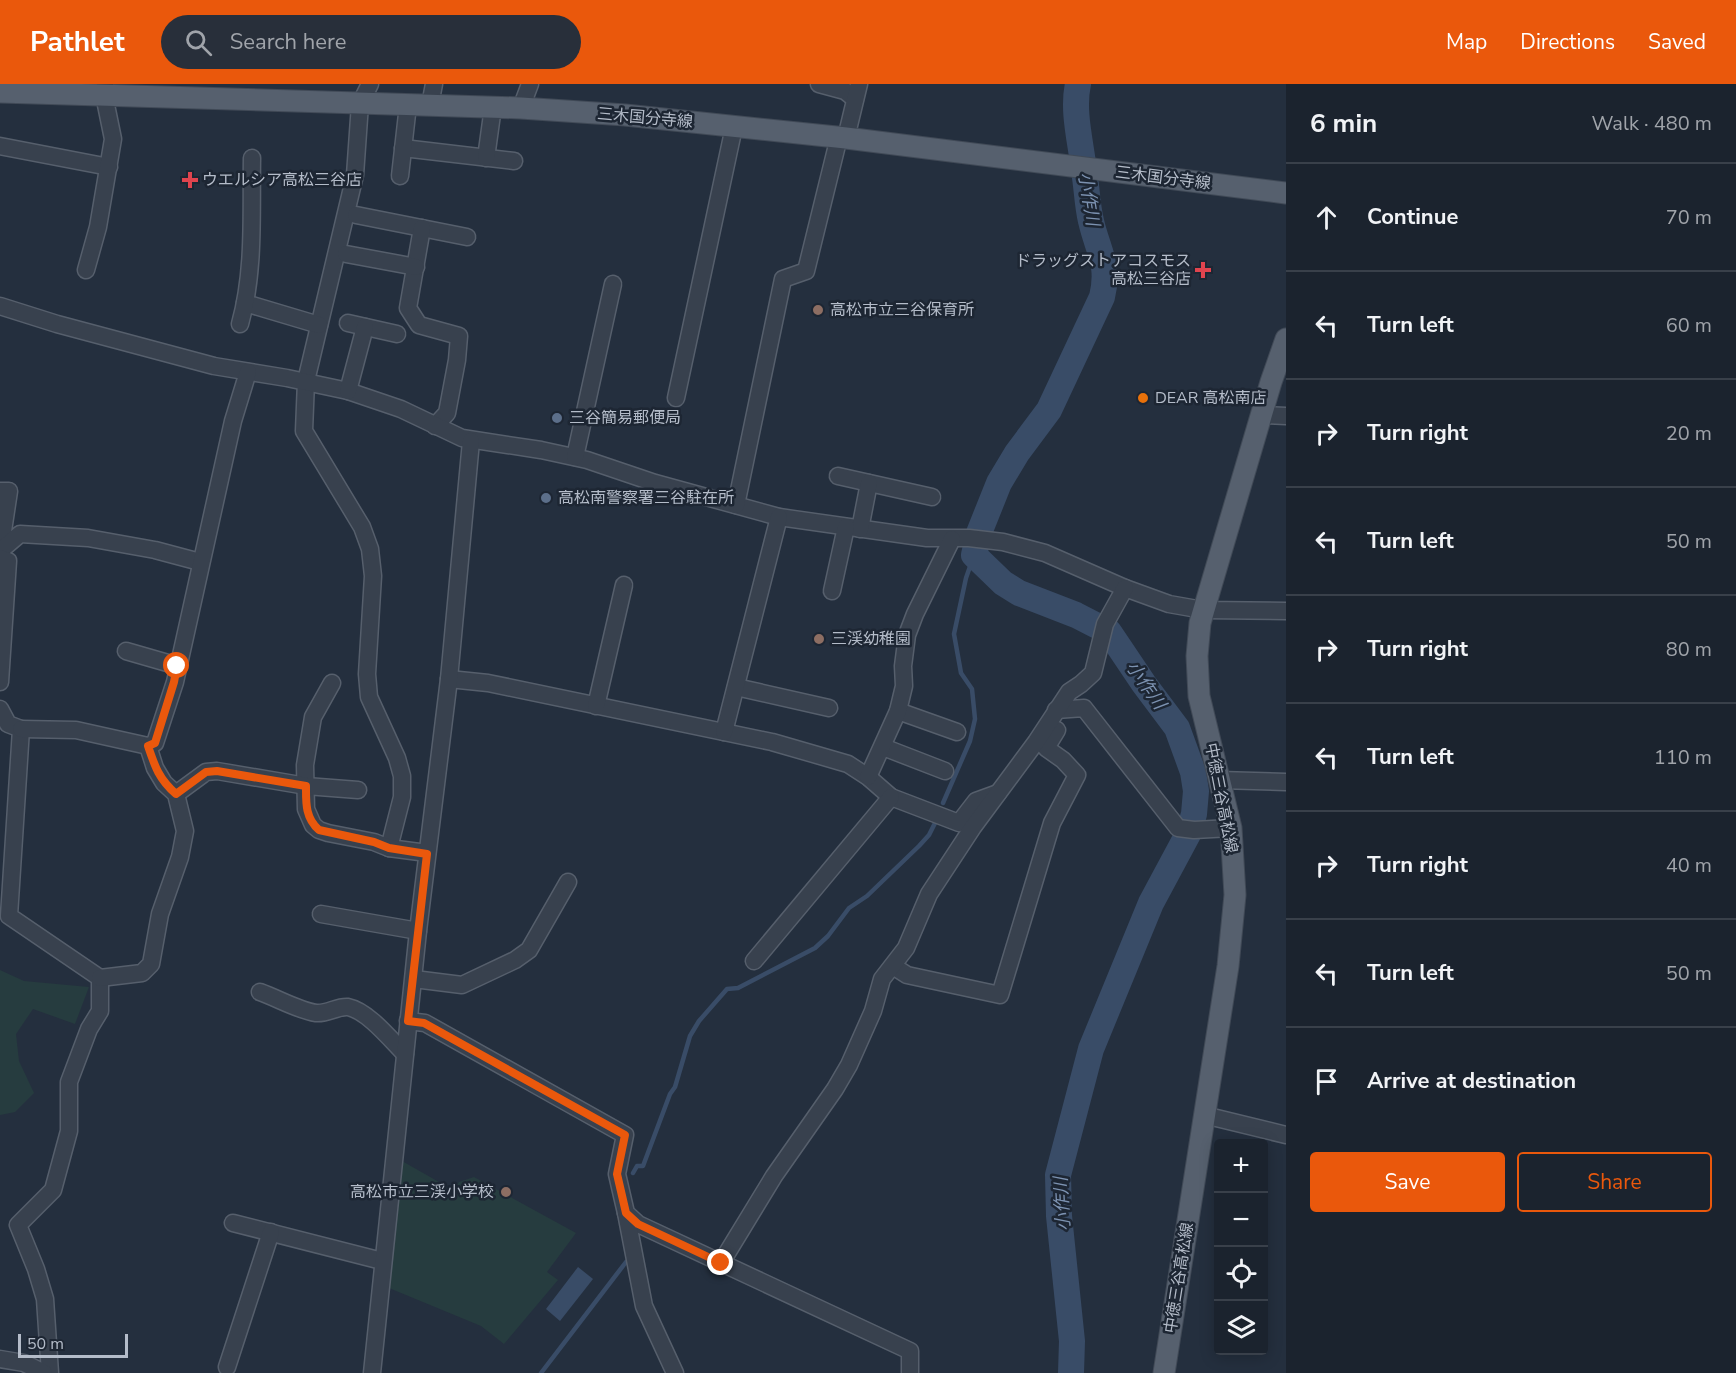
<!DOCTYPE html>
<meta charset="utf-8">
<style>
body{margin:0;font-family:"Nunito Sans","Noto Sans JP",sans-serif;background:#282f3a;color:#f1f3f6}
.controls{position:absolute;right:18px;bottom:18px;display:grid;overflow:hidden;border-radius:6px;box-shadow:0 3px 15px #0003}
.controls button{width:54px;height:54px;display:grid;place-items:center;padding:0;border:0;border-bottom:2px solid #39404a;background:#1b232e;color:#f1f3f6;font:30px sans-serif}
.scale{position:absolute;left:18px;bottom:15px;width:110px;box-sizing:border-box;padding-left:6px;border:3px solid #b4bcc9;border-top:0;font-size:16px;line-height:21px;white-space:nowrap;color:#b4bcc9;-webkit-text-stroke:4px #1d2633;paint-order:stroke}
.stop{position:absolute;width:18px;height:18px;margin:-14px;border:4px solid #ea580c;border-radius:50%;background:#fff}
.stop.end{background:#ea580c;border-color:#fff;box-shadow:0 2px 6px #0008}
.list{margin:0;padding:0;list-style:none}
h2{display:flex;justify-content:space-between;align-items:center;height:78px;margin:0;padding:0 24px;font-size:26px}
h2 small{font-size:20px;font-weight:400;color:#a0a4aa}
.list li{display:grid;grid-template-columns:39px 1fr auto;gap:18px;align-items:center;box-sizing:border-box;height:108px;padding:0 24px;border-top:2px solid #39404a}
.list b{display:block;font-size:22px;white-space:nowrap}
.list em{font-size:20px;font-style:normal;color:#a0a4aa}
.actions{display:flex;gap:12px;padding:18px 24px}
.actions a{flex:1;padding:14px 0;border:2px solid #ea580c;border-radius:6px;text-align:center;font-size:21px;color:#ea580c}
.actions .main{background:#ea580c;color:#fff}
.icon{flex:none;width:33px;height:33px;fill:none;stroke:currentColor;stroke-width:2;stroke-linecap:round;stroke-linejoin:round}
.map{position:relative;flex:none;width:1286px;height:1289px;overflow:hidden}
header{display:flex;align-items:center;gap:36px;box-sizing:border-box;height:84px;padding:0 30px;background:#ea580c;color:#fff}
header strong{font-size:28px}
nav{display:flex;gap:33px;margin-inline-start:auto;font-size:21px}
.search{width:420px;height:54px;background:#282f3a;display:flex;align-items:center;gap:15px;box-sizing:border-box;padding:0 21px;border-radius:33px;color:#a0a4aa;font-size:22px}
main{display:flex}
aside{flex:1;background:#1b232e}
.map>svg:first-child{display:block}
.green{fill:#263c3f}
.water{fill:#394c67}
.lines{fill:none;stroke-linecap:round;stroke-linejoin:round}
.stream{stroke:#394c67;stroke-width:4.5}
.river{stroke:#394c67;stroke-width:26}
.minor-casing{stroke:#565f6c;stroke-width:19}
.major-casing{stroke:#414a57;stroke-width:23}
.minor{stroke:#38414e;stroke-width:16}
.major{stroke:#56606e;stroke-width:21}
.route{stroke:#ea580c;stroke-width:8}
.health-dot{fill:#e0444e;stroke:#1d2633;stroke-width:2}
.education-dot{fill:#8d6e63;stroke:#1d2633;stroke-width:2}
.food-dot{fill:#e8710a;stroke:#1d2633;stroke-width:2}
.service-dot{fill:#5c6f8a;stroke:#1d2633;stroke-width:2}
.labels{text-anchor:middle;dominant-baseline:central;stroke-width:5;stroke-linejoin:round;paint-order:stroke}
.street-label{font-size:16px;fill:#b4bcc9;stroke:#1d2633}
.poi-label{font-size:16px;fill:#b4bcc9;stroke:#1d2633;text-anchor:start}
.water-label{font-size:18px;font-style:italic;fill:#7c92b1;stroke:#1d2633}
</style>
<header>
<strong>Pathlet</strong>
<div class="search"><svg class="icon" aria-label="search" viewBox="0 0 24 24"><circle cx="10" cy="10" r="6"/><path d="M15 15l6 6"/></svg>Search here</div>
<nav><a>Map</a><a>Directions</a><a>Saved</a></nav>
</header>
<main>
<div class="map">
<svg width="1286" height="1289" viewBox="0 0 1286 1289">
<rect width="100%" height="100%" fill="#242f3e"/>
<g class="green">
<path d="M0,886l24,11 65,6 -14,37 -42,-15 -17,25 3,27 15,32 -19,19 -15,3z"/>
<path d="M402,1077l51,29 6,-8 15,-5 102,56 -29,39 11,8 -54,64 -23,-18 -92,-38z"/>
</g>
<path class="water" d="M578,1183l15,12 -33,42 -14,-12z"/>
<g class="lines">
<g class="stream">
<path d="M943,719l27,-62 5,-22 -3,-30 -11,-16 -7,-39 12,-56 8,-23"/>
<path d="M633,1089l4,-7h6l27,-72 5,-7 15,-51 9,-15 28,-32 11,-1 77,-40 13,-12 21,-28 18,-12 52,-50 10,-11 7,-14"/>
<path d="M541,1289l85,-111"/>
</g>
<path class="river" d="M1071,1289l1,-32 -13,-125 -1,-41 33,-126 60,-146 37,-69 6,-20 2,-23 -3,-19 -16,-44 -33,-44 -35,-52 -33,-17 -57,-22 -16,-10 -29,-28 5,-22 20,-50 18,-30 32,-43 53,-113c8,-33 -4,-45 -11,-76 -4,-16 -4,-34 -7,-50 -3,-28 -12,-60 -6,-87"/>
<defs>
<g id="minor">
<path d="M370,0l-10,20 -5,71 -49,206 -2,50 58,96 8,22 3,27 -6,98 2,23 28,61 5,18v21l-13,51"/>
<path d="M819,0l26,7 10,8"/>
<path d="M430,21l4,-21"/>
<path d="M521,24l9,-24"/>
<path d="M846,54l13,-54"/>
<path d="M0,62l109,21"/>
<path d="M403,64l111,13"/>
<path d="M486,74l7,-51"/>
<path d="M400,92l8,-71"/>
<path d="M356,131l111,22"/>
<path d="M422,144l-14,80 11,17 40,11 -2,24 -10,53 -12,13"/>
<path d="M346,170l70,13"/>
<path d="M86,186l12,-43 15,-88 -9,-44 1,-11"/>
<path d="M245,219l74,22"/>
<path d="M0,222l57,18 157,42 73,12 61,13 53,18 61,29 79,12 46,10 68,23 124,34 148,21h42l34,4 42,11 80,35 44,16 34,6 83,1"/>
<path d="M348,239l49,11"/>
<path d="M240,240c15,-54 11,-111 12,-166"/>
<path d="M348,307l17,-64"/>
<path d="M676,314l58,-271"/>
<path d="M1261,331l25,1"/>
<path d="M575,373l38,-173"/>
<path d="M838,392l94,21"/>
<path d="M0,407h9l-9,60"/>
<path d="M736,421l47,-226 23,-8 33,-134"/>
<path d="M860,445l9,-46"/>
<path d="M0,467l20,-17 68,4 67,12 45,12"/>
<path d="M0,474l8,3 -8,121"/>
<path d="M832,507l14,-64"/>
<path d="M126,567l52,15"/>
<path d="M449,595l39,4 284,59 76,22 20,13 23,20 68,26 17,-22 22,-8"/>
<path d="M332,599l-19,34 -8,48 1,44 7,16 6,5 9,3 46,9 15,6 38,5"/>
<path d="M736,603l93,21"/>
<path d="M596,622l28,-121"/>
<path d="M0,625l8,15 13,5 -12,187 91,62v33l-11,18 -20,53v49l-16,59 -35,35 18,44 9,30 5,74"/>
<path d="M1056,626l28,-2 94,120 16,2 37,-2"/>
<path d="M898,627l59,21"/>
<path d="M21,645l55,1 72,16 7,-3 20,-61 58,-261 15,-49"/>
<path d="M724,648l55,-215"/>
<path d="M883,663l62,24"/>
<path d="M868,693l30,-66 6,-25 -1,-20 4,-31 8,-21 37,-75"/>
<path d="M1219,696l67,2"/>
<path d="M176,710l30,-22 11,-1 89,15 52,4"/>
<path d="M321,830l97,17"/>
<path d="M754,877l137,-164"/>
<path d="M893,882l14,9 93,20 52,-172 25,-48 -14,-15 -17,-12 11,-18"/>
<path d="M100,894l42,-5 9,-9 9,-50 20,-57 5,-26 -9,-37 -12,-11 -9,-15 -7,-22"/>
<path d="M414,895l48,6 53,-25 14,-10 39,-68"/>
<path d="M260,908c17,6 40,19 56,21 12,1 21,-7 32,-6 20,4 43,33 57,47"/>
<path d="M408,937l17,2 200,112 -8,39 9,39 12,11 272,127v22"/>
<path d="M1204,1031l82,20"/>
<path d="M626,1129l18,93 31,67"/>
<path d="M233,1139l149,38"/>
<path d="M721,1179l53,-87 61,-87 14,-24 24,-54 9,-32 24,-31 23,-54 44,-67 63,-85 33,-50 12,-8 12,-11 12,-49 20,-36"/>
<path d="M0,1275l24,4 20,10"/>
<path d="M227,1283l44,-135"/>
<path d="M372,1289l46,-442 31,-252 22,-238"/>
</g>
<g id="major">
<path d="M0,8l521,16 104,7 221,23 440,55"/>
<path d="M1164,1289l64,-407 7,-71 -4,-67 -32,-132 -2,-40 3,-33 71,-241 15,-43"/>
</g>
</defs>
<use href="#minor" class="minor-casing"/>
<use href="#major" class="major-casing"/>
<use href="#minor" class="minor"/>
<use href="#major" class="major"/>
</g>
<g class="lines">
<path class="route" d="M177,582l-3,16 -19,61 -7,3c7,21 11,33 28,48l30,-22 11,-1 89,15c0,16 -1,32 13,44l55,12 15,6 38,6 -19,167 16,2 201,112 -8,39 9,39 12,11 83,39"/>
</g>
<g class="health-dot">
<path d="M187 87h6v6h6v6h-6v6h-6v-6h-6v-6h6z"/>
<path d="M1200 177h6v6h6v6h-6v6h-6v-6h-6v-6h6z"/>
</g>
<g class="education-dot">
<circle cx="818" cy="226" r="6"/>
<circle cx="819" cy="555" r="6"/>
<circle cx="506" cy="1108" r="6"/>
</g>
<circle class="food-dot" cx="1143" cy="314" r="6"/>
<g class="service-dot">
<circle cx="557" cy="334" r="6"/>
<circle cx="546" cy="414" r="6"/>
</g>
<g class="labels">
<g class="street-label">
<text transform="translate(645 34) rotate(5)">三木国分寺線</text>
<text transform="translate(1163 94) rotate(7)">三木国分寺線</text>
<text transform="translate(1221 714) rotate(79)">中徳三谷高松線</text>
<text transform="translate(1179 1194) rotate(-81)">中徳三谷高松線</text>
</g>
<g class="poi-label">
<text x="202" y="96">ウエルシア高松三谷店</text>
<text x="1191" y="177" text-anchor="end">ドラッグストアコスモス<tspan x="1191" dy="18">高松三谷店</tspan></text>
<text x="830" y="226">高松市立三谷保育所</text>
<text x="1155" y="314">DEAR 高松南店</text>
<text x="569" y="334">三谷簡易郵便局</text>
<text x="558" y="414">高松南警察署三谷駐在所</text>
<text x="831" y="555">三渓幼稚園</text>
<text x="494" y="1108" text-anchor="end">高松市立三渓小学校</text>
</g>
<g class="water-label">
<text transform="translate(1089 115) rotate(81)">小作川</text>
<text transform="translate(1146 601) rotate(55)">小作川</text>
<text transform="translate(1062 1120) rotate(-93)">小作川</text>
</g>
</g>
</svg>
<div class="controls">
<button>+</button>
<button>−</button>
<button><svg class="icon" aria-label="locate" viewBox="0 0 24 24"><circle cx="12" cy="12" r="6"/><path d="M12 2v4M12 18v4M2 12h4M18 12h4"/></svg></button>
<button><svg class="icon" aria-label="layers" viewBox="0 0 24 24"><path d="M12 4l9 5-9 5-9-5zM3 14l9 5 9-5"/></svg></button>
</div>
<div class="scale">50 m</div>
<div class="stop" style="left:177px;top:582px"></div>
<div class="stop end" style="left:721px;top:1179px"></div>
</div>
<aside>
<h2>6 min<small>Walk · 480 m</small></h2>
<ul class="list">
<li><svg class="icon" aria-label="ahead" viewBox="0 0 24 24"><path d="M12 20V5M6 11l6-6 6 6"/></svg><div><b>Continue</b></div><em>70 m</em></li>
<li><svg class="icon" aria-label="left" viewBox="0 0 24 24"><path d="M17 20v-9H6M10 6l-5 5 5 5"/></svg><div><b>Turn left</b></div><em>60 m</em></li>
<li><svg class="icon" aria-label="right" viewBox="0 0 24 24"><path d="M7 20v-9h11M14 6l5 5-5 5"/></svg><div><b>Turn right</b></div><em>20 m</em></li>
<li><svg class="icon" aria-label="left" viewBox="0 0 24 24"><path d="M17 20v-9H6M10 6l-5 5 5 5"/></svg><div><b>Turn left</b></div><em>50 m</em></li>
<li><svg class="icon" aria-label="right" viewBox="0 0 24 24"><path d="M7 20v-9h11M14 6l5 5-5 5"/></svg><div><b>Turn right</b></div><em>80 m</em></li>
<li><svg class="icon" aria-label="left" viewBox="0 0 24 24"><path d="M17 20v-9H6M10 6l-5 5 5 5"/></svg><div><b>Turn left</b></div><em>110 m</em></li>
<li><svg class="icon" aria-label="right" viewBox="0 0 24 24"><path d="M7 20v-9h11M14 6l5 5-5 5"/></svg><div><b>Turn right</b></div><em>40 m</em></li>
<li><svg class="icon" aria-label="left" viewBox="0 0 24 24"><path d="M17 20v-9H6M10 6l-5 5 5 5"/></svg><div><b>Turn left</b></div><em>50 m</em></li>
<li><svg class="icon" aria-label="arrive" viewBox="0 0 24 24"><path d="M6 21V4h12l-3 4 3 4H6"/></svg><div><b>Arrive at destination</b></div></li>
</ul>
<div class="actions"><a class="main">Save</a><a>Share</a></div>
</aside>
</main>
